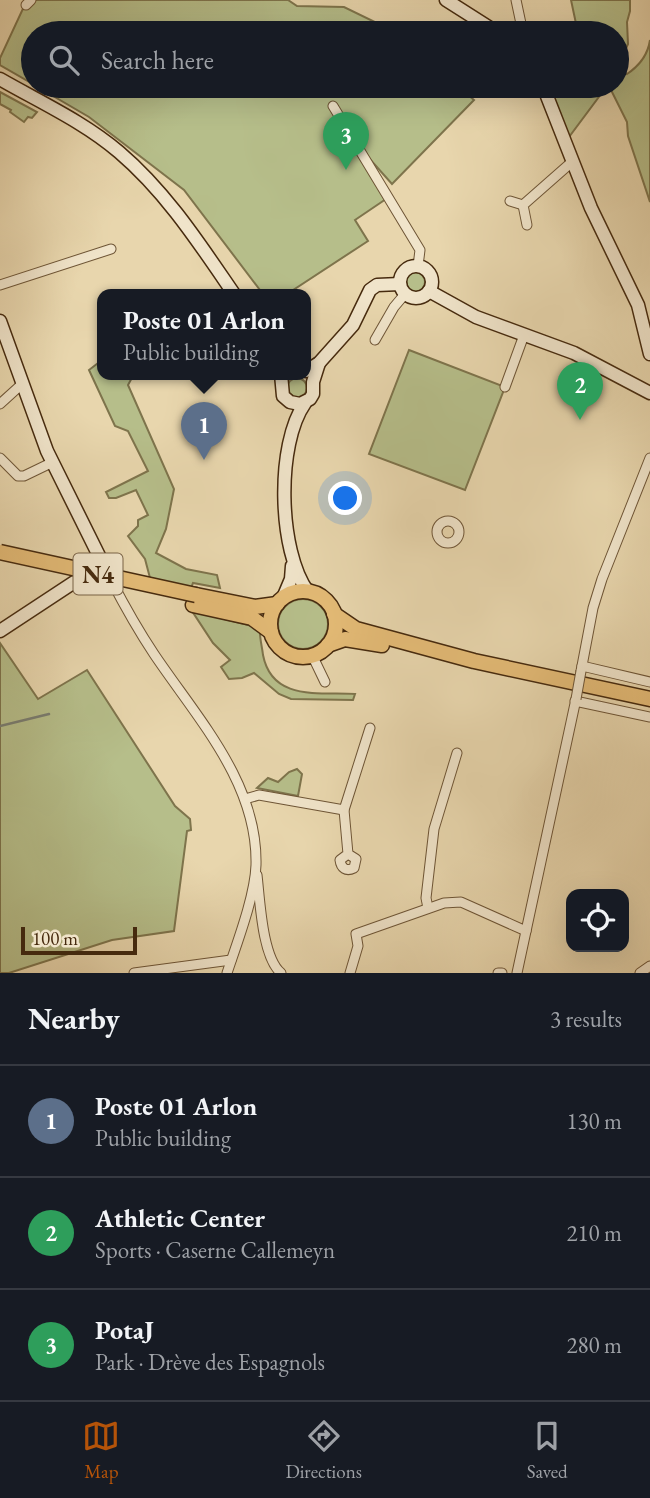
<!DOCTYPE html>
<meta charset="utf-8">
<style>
body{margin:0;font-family:"EB Garamond",serif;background:#20242c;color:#f1f3f6}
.controls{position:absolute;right:21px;bottom:21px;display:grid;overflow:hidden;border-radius:14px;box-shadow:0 7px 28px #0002}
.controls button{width:63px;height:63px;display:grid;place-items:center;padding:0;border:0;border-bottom:2px solid #363941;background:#171b24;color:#f1f3f6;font:35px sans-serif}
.scale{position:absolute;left:21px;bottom:18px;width:116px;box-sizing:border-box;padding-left:7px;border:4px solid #462a0e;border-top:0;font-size:19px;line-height:24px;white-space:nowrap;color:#462a0e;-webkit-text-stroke:5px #f0e4ca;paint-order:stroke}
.you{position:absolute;left:346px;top:499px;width:24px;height:24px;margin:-18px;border:5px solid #fff;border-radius:50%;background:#1a73e8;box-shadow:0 0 0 10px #1a73e833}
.badge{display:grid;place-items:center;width:46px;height:46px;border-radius:50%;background:#b45309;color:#fff;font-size:23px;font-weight:700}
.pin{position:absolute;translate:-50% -58px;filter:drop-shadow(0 2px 4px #0008)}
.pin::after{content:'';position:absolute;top:37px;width:24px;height:21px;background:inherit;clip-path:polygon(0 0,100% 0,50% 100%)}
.popup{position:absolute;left:97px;top:289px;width:214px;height:91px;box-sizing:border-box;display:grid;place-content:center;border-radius:14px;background:#171b24;filter:drop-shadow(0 2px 5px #0005);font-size:23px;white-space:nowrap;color:#9ea1a6}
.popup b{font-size:26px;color:#f1f3f6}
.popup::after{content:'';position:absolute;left:50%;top:100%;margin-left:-14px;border:14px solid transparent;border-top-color:#171b24}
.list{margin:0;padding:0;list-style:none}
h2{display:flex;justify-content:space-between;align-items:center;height:91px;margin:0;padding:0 28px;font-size:30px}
h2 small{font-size:23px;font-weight:400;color:#9ea1a6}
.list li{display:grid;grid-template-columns:46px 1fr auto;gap:21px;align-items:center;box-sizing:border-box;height:112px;padding:0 28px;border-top:2px solid #363941}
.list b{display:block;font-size:26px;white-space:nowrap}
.list p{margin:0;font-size:23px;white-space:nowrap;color:#9ea1a6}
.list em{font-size:23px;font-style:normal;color:#9ea1a6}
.icon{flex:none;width:38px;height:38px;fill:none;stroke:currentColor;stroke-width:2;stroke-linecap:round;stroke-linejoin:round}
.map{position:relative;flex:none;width:650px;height:973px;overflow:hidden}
.search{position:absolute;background:#171b24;box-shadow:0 7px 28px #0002;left:21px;right:21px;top:21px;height:77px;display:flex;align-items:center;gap:18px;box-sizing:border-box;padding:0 24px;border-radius:38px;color:#9ea1a6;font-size:26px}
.sheet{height:427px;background:#171b24}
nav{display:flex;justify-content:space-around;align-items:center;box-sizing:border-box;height:98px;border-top:2px solid #363941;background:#171b24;font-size:19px;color:#9ea1a6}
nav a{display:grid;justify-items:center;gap:4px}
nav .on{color:#b45309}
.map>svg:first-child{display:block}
.green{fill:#b6be8a;stroke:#7e744c;stroke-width:2}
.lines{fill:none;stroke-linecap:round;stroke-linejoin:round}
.stream{stroke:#7a7e72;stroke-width:2.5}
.street-casing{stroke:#6e5536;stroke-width:11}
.secondary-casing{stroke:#462a0e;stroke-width:15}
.primary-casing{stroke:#462a0e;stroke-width:17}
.street{stroke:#f0e4ca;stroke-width:9}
.secondary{stroke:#f0e4ca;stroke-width:12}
.primary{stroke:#e4bb76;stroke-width:14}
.street-bridge-casing{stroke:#6e5536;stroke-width:11;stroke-linecap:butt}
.primary-bridge-casing{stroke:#462a0e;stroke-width:17;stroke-linecap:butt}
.street-bridge{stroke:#f0e4ca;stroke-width:9}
.primary-bridge{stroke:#e4bb76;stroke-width:14}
.labels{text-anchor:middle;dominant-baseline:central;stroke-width:5;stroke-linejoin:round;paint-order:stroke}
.shield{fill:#f0e4ca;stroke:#796246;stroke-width:2}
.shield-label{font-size:24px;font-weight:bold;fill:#462a0e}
</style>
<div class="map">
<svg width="650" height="973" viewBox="0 0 650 973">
<rect width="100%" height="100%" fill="#e8d6ad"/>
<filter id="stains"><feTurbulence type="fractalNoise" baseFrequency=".00286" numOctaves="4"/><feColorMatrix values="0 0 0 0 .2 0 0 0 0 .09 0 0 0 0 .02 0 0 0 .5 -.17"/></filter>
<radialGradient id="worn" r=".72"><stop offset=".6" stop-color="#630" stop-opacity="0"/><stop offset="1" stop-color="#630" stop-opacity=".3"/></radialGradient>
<g class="green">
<path d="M27,0h261l9,6 47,1 35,17 4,9h-350v51l-33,-19v-7z"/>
<path d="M571,0h59v11l-3,11 1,22 -11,24v-35h-39z"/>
<path d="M650,40v162l-22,-66 -1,-14 -18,-36h8v-17l10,5c12,-8 21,-20 23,-34z"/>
<path d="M36,86h422l16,14 -82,84 -49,-55 43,70 -31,21 13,21 -81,53h-24l-79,-104 -95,-73z"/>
<path d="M548,86h59l-38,51z"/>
<path d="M0,92l37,20 -5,6 -4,-1 -4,5 -14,-10 1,-2 -11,-6z"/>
<circle cx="415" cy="282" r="10"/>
<path d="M409,350l96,37 -40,103 -96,-36z"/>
<path d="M102,360v14h32l-6,11 46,104 -8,40 -10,24 30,16 31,6 3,13 -27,-5 -2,5 -41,-10 -5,-19 -17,-23 10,-10v-6l10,-5 -12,-25 -20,8h-7l-3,-6 42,-21 -20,-40 -13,-5 -26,-56z"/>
<circle cx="297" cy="388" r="10"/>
<circle cx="303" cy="624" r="25"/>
<path d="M192,611l68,17c-1,8 2,18 3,27 9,46 55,37 92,39l-2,6 -62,-1 -12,-5 -25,-21 -12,5 -13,1 -8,-12 9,-7 -17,-17z"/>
<path d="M0,643l38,56 49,-29 88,136 15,13 1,11 -4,1 -13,100 -62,9 -103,33h-9z"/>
<path d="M297,769l5,5 -4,22 -41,-8 11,-10 10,4 11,-10z"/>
</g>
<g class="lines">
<path class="stream" d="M0,726l49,-12"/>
<defs>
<g id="street">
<path d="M516,0l7,33"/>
<path d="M26,5l5,-5"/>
<path d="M333,106l87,144 -2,16"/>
<path d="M510,201l13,4"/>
<path d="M527,225l-4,-20 50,-44"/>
<path d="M0,285l111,-36"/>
<path d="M375,340l19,-33 11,-13"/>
<path d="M505,387l19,-52"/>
<path d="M0,404l22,-20"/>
<path d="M0,458l18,18h6l29,-14"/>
<circle cx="448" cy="532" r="11"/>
<path d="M111,580c13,25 27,50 43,74 43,64 104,129 102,211 -1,31 -19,78 -29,108"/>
<path d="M312,655l13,27"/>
<path d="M582,666l68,16"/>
<path d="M581,671l12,-63 9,-29 48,-121"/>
<path d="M575,701l75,16"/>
<path d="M245,799l14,-4 85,15"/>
<path d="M348,854l-8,6c1,8 6,12 14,8l2,-9 -8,-5 -4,-44 26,-82"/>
<path d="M257,875c3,25 5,82 24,98"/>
<path d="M428,908l-2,-10 8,-69 23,-76"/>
<path d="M134,973l97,-13"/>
<path d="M350,973l8,-27 -2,-12 88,-31 17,-1 65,29"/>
<path d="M498,973h4"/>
<path d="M517,973l59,-274"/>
<path d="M640,973l10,-7"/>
</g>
<g id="secondary">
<path d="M446,0l52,33"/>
<path d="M0,79c40,23 84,43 119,73 47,40 80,91 115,142"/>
<path d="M543,86l48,122 47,97 12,49"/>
<circle cx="416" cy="282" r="16"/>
<path d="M429,291l47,26 98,36 76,40"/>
<path d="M0,321l47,130 64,129h-30"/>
<path d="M306,371l13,-8 34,-38 17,-35 7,-5 23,-1"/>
<path d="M281,374l2,22 7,6 10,2 10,-5 3,-5v-12l6,-19"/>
<path d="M305,403c-29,41 -27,148 3,189"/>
<path d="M283,598l8,-19 1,-13"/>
<path d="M0,631l85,-56"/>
</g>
<g id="primary">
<circle cx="303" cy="624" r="33"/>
<path d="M196,595l59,12 22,-3"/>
<path d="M193,605l59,13 19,14"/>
<path d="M334,614l22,15 118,32 176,38"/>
<path d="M328,645l17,-6 37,6"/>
</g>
</defs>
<use href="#street" class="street-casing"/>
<use href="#secondary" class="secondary-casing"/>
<use href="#primary" class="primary-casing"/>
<use href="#street" class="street"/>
<use href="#secondary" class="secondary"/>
<use href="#primary" class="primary"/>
<defs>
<path id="street-bridge" d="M576,699l5,-28"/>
<path id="primary-bridge" d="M0,552l196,43"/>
</defs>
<use href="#street-bridge" class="street-bridge-casing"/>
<use href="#primary-bridge" class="primary-bridge-casing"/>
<use href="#street-bridge" class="street-bridge"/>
<use href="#primary-bridge" class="primary-bridge"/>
</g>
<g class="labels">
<rect class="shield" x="73.5" y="553.5" width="49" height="41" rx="5"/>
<g class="shield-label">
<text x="98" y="574">N4</text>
</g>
</g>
<rect width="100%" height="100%" filter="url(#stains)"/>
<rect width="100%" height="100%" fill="url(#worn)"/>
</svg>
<div class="controls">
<button><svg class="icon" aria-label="locate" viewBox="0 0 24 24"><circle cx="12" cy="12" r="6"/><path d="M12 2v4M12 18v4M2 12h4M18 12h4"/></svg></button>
</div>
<div class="scale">100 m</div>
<div class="you"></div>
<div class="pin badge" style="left:204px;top:460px;background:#5c6f8a">1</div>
<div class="popup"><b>Poste 01 Arlon</b>Public building</div>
<div class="pin badge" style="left:580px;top:420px;background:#2e9e5b">2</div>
<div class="pin badge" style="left:346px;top:170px;background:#2e9e5b">3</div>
<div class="search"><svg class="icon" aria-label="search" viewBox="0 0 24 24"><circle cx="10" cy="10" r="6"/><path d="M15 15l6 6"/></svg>Search here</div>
</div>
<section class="sheet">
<h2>Nearby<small>3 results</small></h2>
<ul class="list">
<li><span class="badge" style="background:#5c6f8a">1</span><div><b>Poste 01 Arlon</b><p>Public building</p></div><em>130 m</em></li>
<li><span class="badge" style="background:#2e9e5b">2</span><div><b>Athletic Center</b><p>Sports · Caserne Callemeyn</p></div><em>210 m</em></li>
<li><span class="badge" style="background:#2e9e5b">3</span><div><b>PotaJ</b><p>Park · Drève des Espagnols</p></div><em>280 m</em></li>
</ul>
</section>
<nav>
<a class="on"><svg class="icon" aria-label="map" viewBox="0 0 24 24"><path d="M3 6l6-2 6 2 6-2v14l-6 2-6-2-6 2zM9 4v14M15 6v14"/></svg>Map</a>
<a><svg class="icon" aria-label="directions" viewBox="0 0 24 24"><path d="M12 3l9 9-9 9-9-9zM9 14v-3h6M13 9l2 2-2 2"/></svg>Directions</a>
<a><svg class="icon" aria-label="saved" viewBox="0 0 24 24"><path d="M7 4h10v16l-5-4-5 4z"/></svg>Saved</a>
</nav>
